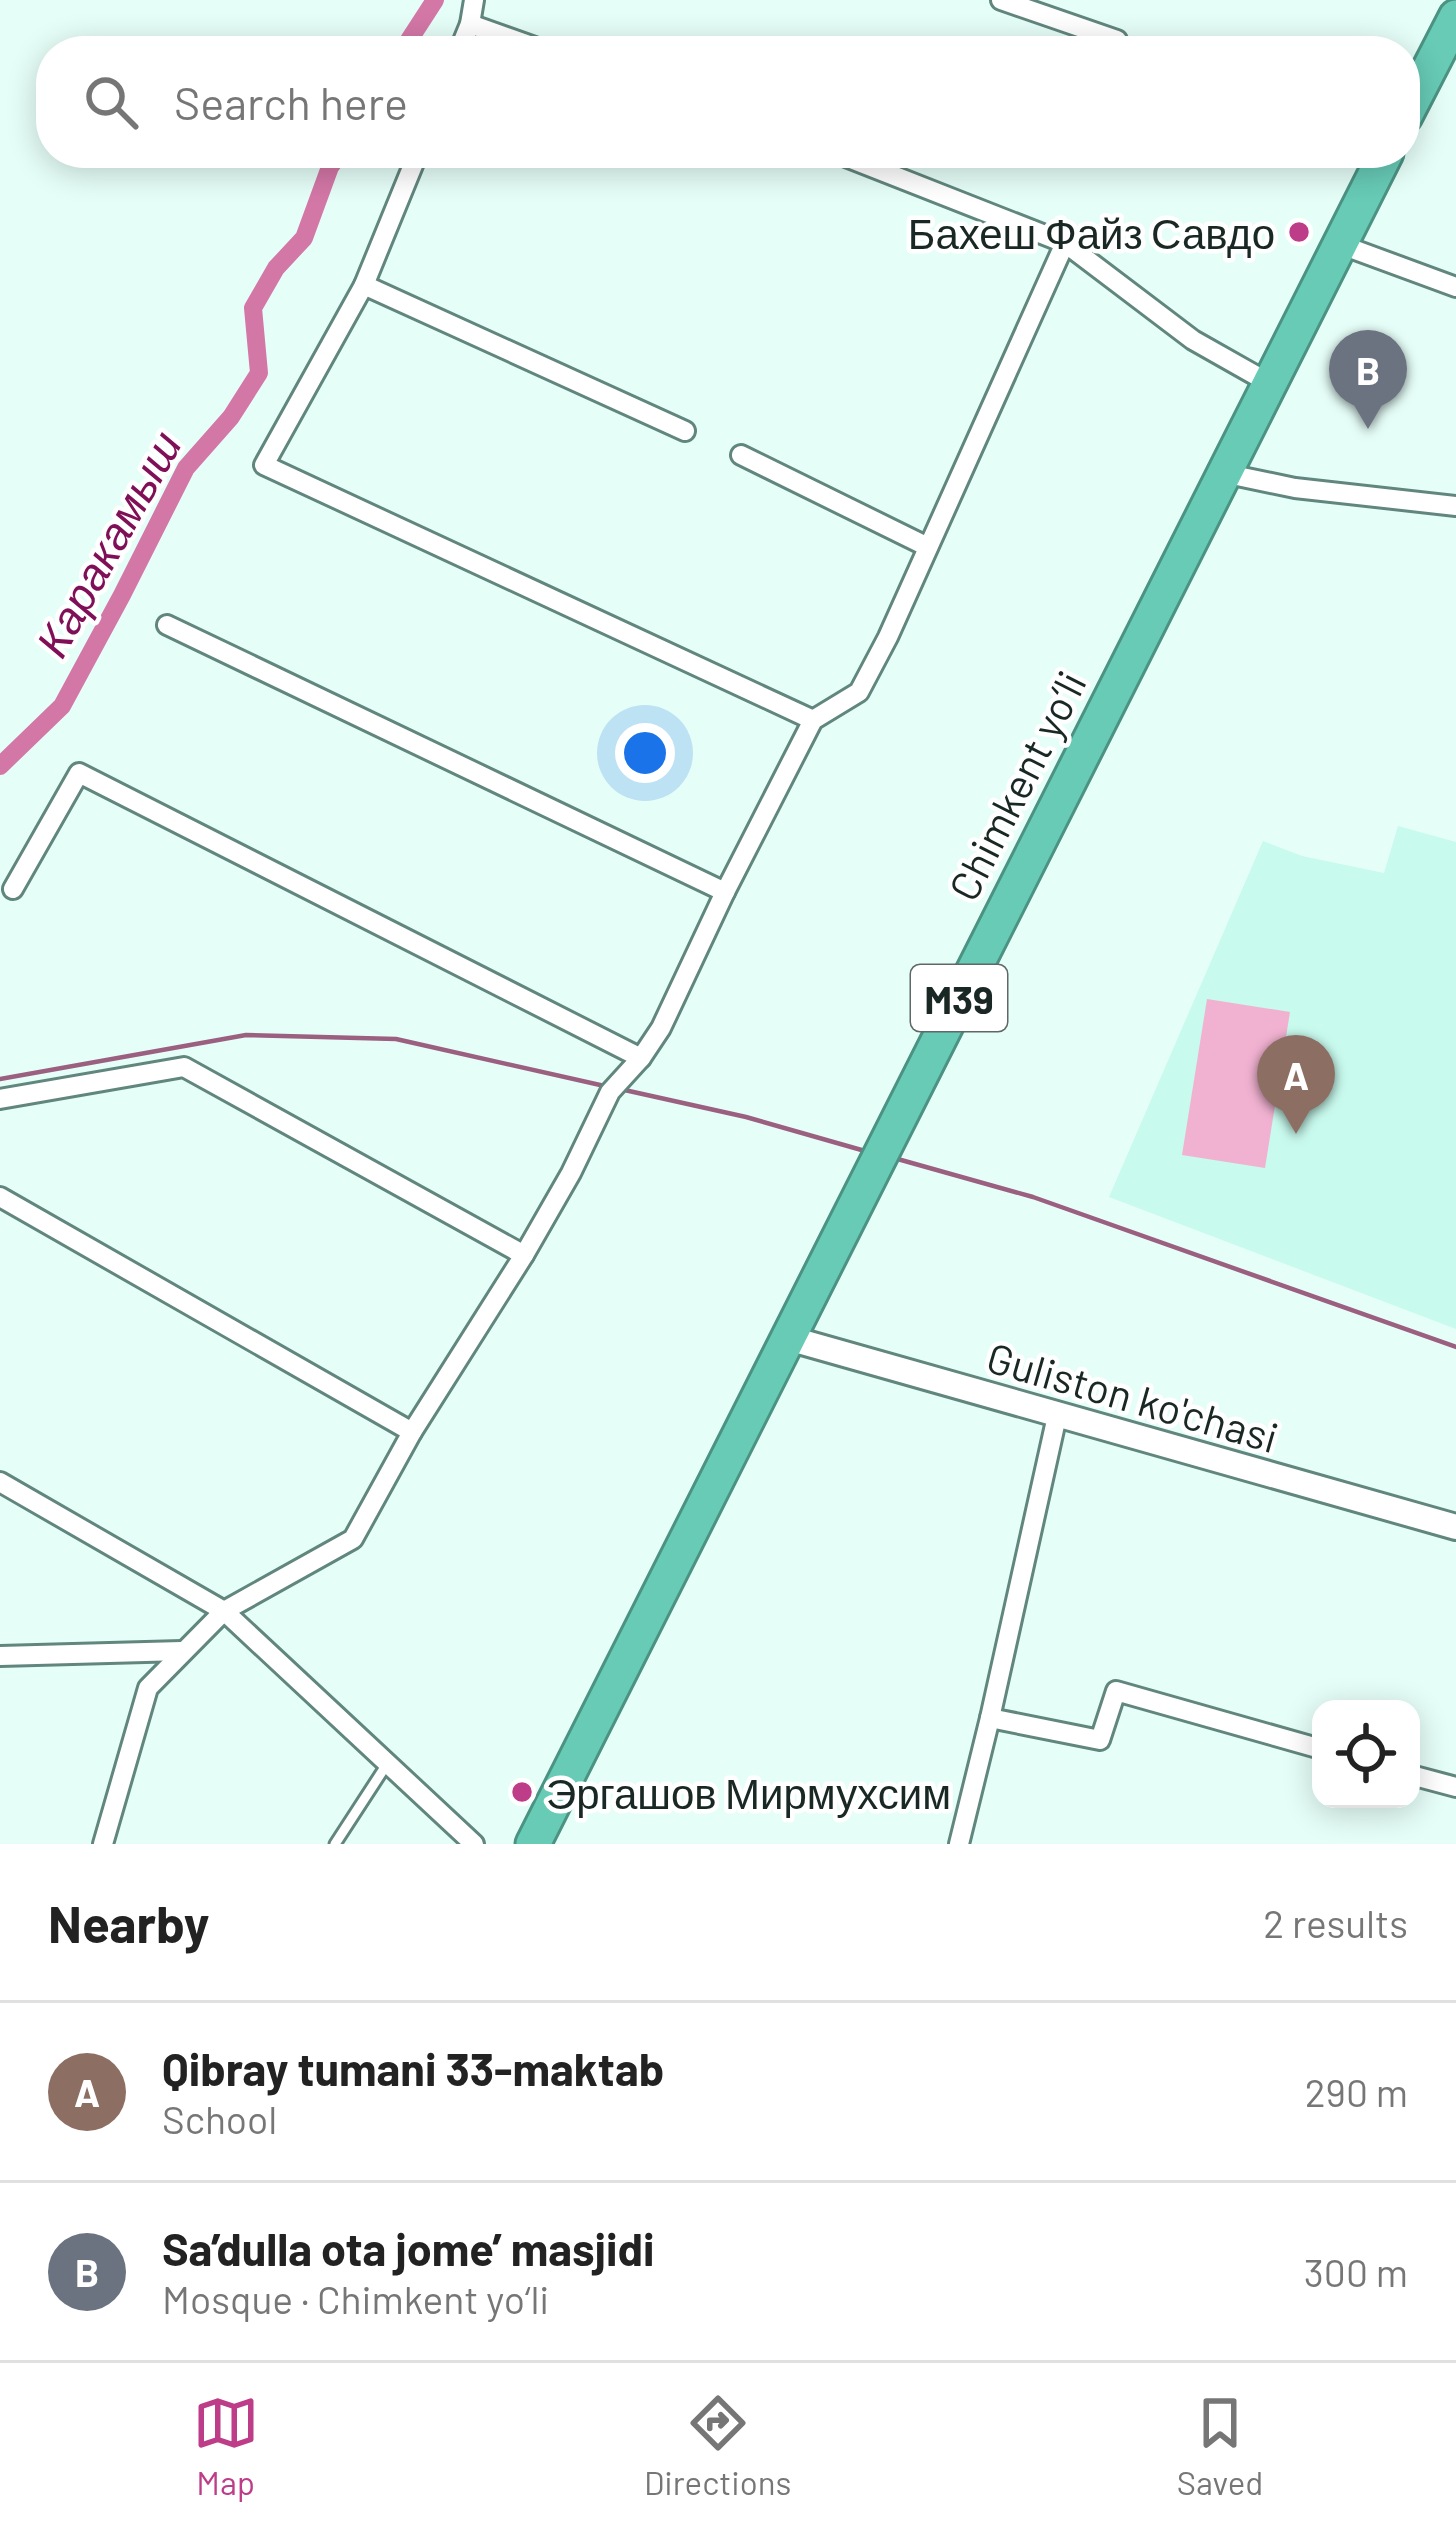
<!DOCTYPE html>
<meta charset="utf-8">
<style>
body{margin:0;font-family:Barlow,sans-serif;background:#f6f6f6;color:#222}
.controls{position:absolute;right:36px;bottom:36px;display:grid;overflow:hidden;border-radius:24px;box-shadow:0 6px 30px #0003}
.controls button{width:108px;height:108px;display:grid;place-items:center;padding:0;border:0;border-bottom:3px solid #e0e0e0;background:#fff;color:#222;font:60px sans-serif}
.you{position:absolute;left:645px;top:753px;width:42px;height:42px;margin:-30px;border:9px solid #fff;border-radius:50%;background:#1a73e8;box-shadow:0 0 0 18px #1a73e833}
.badge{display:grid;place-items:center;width:78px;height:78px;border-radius:50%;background:#be3d88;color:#fff;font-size:39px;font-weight:700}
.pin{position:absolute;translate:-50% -99px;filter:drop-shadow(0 3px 6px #0008)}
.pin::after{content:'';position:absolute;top:63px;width:42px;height:36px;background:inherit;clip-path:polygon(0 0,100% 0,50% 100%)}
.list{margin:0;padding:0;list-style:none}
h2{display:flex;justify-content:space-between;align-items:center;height:156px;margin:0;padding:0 48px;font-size:51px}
h2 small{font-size:39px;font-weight:400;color:#767676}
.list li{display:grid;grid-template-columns:78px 1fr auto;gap:36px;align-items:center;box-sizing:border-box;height:180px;padding:0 48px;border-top:3px solid #e0e0e0}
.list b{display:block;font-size:45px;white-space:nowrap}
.list p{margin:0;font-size:39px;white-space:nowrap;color:#767676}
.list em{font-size:39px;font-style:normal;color:#767676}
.icon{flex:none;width:66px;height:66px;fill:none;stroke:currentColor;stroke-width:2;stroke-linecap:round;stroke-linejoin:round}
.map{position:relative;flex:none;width:1456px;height:1844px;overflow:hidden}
.search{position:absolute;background:#fff;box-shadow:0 6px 30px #0003;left:36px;right:36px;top:36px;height:132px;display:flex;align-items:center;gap:30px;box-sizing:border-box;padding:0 42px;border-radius:48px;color:#767676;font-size:45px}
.sheet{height:516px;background:#fff}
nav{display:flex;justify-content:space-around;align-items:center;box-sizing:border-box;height:168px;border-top:3px solid #e0e0e0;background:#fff;font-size:33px;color:#767676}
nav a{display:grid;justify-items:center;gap:6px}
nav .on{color:#be3d88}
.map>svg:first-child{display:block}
.built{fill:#c8faed}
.green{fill:#f1b2d1}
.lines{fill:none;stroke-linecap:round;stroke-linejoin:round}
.stream{stroke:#9b5f80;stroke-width:4.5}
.canal{stroke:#d377a7;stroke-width:18}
.lane-casing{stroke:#61867d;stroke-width:15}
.street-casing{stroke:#61867d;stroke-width:24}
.secondary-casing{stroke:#61867d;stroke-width:30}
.highway-casing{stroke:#4c9283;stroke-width:39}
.lane{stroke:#fff;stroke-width:9}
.street{stroke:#fff;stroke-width:18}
.secondary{stroke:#fff;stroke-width:24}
.highway{stroke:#67cbb6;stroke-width:33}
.poi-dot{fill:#be3d88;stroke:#fff;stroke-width:4.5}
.labels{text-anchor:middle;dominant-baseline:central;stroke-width:9;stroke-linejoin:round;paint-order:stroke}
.shield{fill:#fff;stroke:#5e6866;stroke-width:3}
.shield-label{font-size:39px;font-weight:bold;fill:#192824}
.poi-label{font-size:42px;fill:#192824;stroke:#fff;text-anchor:end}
.street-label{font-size:42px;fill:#192824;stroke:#fff}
.water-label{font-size:45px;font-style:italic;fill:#7f0f56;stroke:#fff}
</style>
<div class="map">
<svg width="1456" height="1844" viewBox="0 0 1456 1844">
<rect width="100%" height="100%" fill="#e6fef8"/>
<path class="built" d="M1398,826l58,16v487l-347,-132 154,-356 39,15 82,17z"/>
<path class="green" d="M1207,999l83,13 -25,156 -83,-13z"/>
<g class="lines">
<g class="stream">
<path d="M0,1079l246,-44 150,4 213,48"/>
<path d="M620,1089l126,28 119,34"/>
<path d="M894,1158l139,39 423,150"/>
</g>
<g class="canal">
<path d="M402,51l33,-51"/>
<path d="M0,766l62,-60 60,-111 64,-127 45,-51 28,-44 -6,-65 23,-40 28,-30 26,-71 10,-14"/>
</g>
<defs>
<path id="lane" d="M335,1844l52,-80"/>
<g id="street">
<path d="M1001,0l116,40"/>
<path d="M470,24l76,27"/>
<path d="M459,51l11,-27 4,-24"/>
<path d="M418,153l-54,132 -100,180 549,255"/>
<path d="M836,153l229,90 128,97 76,43"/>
<path d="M1339,244l117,43"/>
<path d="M364,285l321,146"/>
<path d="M741,455l187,92"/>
<path d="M1223,473l72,15 161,18"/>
<path d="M167,625l558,267"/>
<path d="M13,889l66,-116 562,285"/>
<path d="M0,1099l184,-32 340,188"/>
<path d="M0,1197l412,235"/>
<path d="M0,1482l224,129 250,233"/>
<path d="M0,1656l182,-5"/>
<path d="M990,1718l110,22 16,-49 205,58"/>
<path d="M1411,1775l45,12"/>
<path d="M103,1844l45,-156 76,-77 129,-72 59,-107 112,-177 47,-82 39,-81 31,-34 20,-30 64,-136 88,-172 46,-28 29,-55 177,-394"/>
<path d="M959,1844l31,-126 67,-302"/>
</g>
<path id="secondary" d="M788,1338l668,189"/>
<g id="highway">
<path d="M1405,116l51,-99"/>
<path d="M533,1844l853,-1691"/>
</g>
</defs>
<use href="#lane" class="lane-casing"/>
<use href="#street" class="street-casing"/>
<use href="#secondary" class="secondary-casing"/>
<use href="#highway" class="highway-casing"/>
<use href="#lane" class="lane"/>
<use href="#street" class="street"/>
<use href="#secondary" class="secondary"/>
<use href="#highway" class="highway"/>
</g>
<g class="poi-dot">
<circle cx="1299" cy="232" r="12"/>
<circle cx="522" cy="1792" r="12"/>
</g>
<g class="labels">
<rect class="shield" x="911" y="965" width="96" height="66" rx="9"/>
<g class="shield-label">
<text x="959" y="998">M39</text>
</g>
<g class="poi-label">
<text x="1275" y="232">Бахеш Файз Савдо</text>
<text x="546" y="1792" text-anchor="start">Эргашов Мирмухсим</text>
</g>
<g class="street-label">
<text transform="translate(1016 785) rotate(-63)">Chimkent yo‘li</text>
<text transform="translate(1133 1396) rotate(16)">Guliston ko'chasi</text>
</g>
<g class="water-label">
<text transform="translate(107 543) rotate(-61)">Каракамыш</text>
</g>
</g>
</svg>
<div class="controls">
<button><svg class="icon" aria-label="locate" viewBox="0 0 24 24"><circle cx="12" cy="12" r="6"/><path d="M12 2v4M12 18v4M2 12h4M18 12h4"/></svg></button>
</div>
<div class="you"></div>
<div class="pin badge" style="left:1296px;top:1134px;background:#8d6e63">A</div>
<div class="pin badge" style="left:1368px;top:429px;background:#6b7280">B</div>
<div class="search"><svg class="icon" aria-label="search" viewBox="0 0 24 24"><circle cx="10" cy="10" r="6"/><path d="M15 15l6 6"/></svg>Search here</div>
</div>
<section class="sheet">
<h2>Nearby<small>2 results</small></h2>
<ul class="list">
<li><span class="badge" style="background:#8d6e63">A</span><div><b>Qibray tumani 33-maktab</b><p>School</p></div><em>290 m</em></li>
<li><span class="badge" style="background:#6b7280">B</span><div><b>Sa’dulla ota jome’ masjidi</b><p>Mosque · Chimkent yo‘li</p></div><em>300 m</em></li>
</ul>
</section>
<nav>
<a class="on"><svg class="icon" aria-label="map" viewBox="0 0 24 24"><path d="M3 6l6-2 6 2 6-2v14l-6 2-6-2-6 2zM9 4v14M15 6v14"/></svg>Map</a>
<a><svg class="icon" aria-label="directions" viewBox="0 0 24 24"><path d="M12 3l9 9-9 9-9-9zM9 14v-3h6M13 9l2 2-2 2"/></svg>Directions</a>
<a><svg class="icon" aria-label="saved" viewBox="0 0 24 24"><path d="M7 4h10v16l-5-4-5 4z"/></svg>Saved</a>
</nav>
